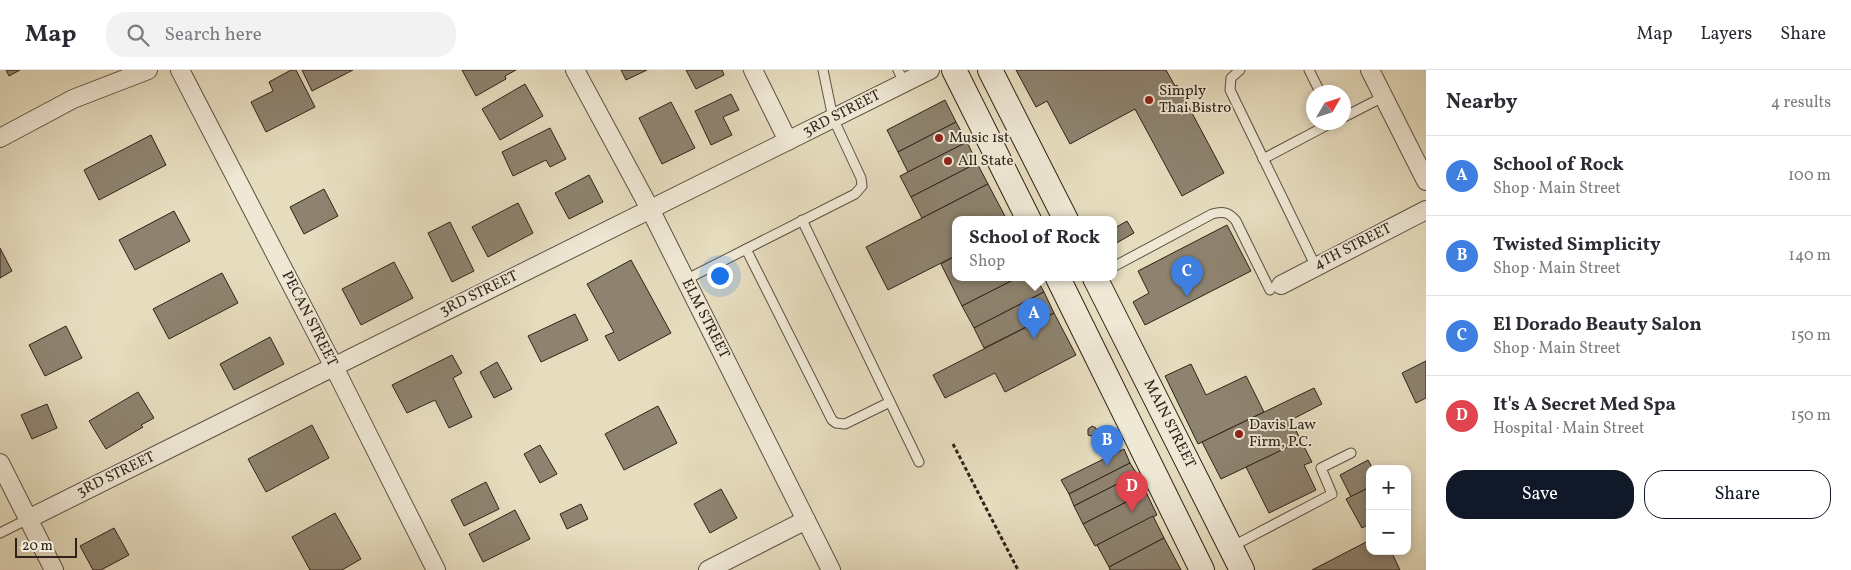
<!DOCTYPE html>
<meta charset="utf-8">
<style>
body{margin:0;font-family:Vollkorn,serif;background:#f2f2f3;color:#2b2b33}
.controls{position:absolute;right:15px;bottom:15px;display:grid;overflow:hidden;border-radius:10px;box-shadow:0 2px 8px #0003}
.controls button{width:45px;height:45px;display:grid;place-items:center;padding:0;border:0;border-bottom:1px solid #e1e1e2;background:#fff;color:#2b2b33;font:25px sans-serif}
.compass{position:absolute;left:1306px;top:15px;width:45px;height:45px;border-radius:50%;background:#fff;box-shadow:0 2px 8px #0003;rotate:51deg}
.scale{position:absolute;left:15px;bottom:12px;width:62px;box-sizing:border-box;padding-left:5px;border:2px solid #2f2319;border-top:0;font-size:14px;line-height:18px;white-space:nowrap;color:#2f2319;-webkit-text-stroke:4px #efe8d5;paint-order:stroke}
.you{position:absolute;left:719px;top:205px;width:18px;height:18px;margin:-12px;border:4px solid #fff;border-radius:50%;background:#1a73e8;box-shadow:0 0 0 8px #1a73e833}
.badge{display:grid;place-items:center;width:32px;height:32px;border-radius:50%;background:#111827;color:#fff;font-size:16px;font-weight:700}
.pin{position:absolute;translate:-50% -41px;filter:drop-shadow(0 1px 2px #0008)}
.pin::after{content:'';position:absolute;top:26px;width:18px;height:15px;background:inherit;clip-path:polygon(0 0,100% 0,50% 100%)}
.popup{position:absolute;left:952px;top:146px;width:165px;height:65px;box-sizing:border-box;display:grid;place-content:center;border-radius:10px;background:#fff;filter:drop-shadow(0 1px 4px #0005);font-size:16px;white-space:nowrap;color:#7c7c81}
.popup b{font-size:19px;color:#2b2b33}
.popup::after{content:'';position:absolute;left:50%;top:100%;margin-left:-10px;border:10px solid transparent;border-top-color:#fff}
.list{margin:0;padding:0;list-style:none}
h2{display:flex;justify-content:space-between;align-items:center;height:65px;margin:0;padding:0 20px;font-size:21px}
h2 small{font-size:16px;font-weight:400;color:#7c7c81}
.list li{display:grid;grid-template-columns:32px 1fr auto;gap:15px;align-items:center;box-sizing:border-box;height:80px;padding:0 20px;border-top:1px solid #e1e1e2}
.list b{display:block;font-size:19px;white-space:nowrap}
.list p{margin:0;font-size:16px;white-space:nowrap;color:#7c7c81}
.list em{font-size:16px;font-style:normal;color:#7c7c81}
.actions{display:flex;gap:10px;padding:15px 20px}
.actions a{flex:1;padding:11px 0;border:1px solid #111827;border-radius:20px;text-align:center;font-size:18px;color:#111827}
.actions .main{background:#111827;color:#fff}
.icon{flex:none;width:28px;height:28px;fill:none;stroke:currentColor;stroke-width:2;stroke-linecap:round;stroke-linejoin:round}
.map{position:relative;flex:none;width:1426px;height:500px;overflow:hidden}
header{display:flex;align-items:center;gap:30px;box-sizing:border-box;height:70px;padding:0 25px;background:#fff;border-bottom:1px solid #e1e1e2}
header strong{font-size:24px}
nav{display:flex;gap:28px;margin-inline-start:auto;font-size:18px}
.search{width:350px;height:45px;background:#f2f2f3;display:flex;align-items:center;gap:12px;box-sizing:border-box;padding:0 18px;border-radius:20px;color:#7c7c81;font-size:19px}
main{display:flex}
aside{flex:1;background:#fff}
.map>svg:first-child{display:block}
.building{fill:#8e836f;stroke:#2f2319}
.lines{fill:none;stroke-linecap:round;stroke-linejoin:round}
.service-casing{stroke:#5d5142;stroke-width:11}
.minor-casing{stroke:#5d5142;stroke-width:20}
.secondary-casing{stroke:#2f2319;stroke-width:26}
.path{stroke:#2f2319;stroke-width:3;stroke-dasharray:4 2.5;stroke-linecap:butt}
.service{stroke:#efe8d5;stroke-width:9}
.minor{stroke:#efe8d5;stroke-width:18}
.secondary{stroke:#efe8d5;stroke-width:24}
.poi-dot{fill:#8f2418;stroke:#efe8d5;stroke-width:2}
.labels{text-anchor:middle;dominant-baseline:central;stroke-width:4;stroke-linejoin:round;paint-order:stroke}
.poi-label{font-size:15px;fill:#2f2319;stroke:#efe8d5;text-anchor:start}
.street-label{font-size:15px;fill:#2f2319;stroke:#efe8d5}
</style>
<header>
<strong>Map</strong>
<div class="search"><svg class="icon" aria-label="search" viewBox="0 0 24 24"><circle cx="10" cy="10" r="6"/><path d="M15 15l6 6"/></svg>Search here</div>
<nav><a>Map</a><a>Layers</a><a>Share</a></nav>
</header>
<main>
<div class="map">
<svg width="1426" height="500" viewBox="0 0 1426 500">
<rect width="100%" height="100%" fill="#e6dcbe"/>
<filter id="stains"><feTurbulence type="fractalNoise" baseFrequency=".004" numOctaves="4"/><feColorMatrix values="0 0 0 0 .2 0 0 0 0 .09 0 0 0 0 .02 0 0 0 .5 -.17"/></filter>
<radialGradient id="worn" r=".72"><stop offset=".6" stop-color="#630" stop-opacity="0"/><stop offset="1" stop-color="#630" stop-opacity=".3"/></radialGradient>
<g class="building">
<path d="M6,0h14l-11,6z"/>
<path d="M291,0h5l19,37 -49,25 -15,-30 22,-11 -4,-9z"/>
<path d="M302,0h51l-41,21z"/>
<path d="M462,0h54l-11,6 1,3 -30,17z"/>
<path d="M621,0h26l-21,10z"/>
<path d="M686,0h36l2,5 -28,14z"/>
<path d="M1016,0h150l9,16 2,-1 47,88 -42,23 -47,-87 -65,35 -23,-43 -11,6z"/>
<path d="M525,14l18,32 -43,24 -18,-31z"/>
<path d="M731,24l8,16 -16,7 9,18 -21,10 -16,-34z"/>
<path d="M945,30l11,22 -58,30 -11,-22z"/>
<path d="M671,32l24,46 -33,16 -23,-46z"/>
<path d="M956,52l11,20 -59,30 -10,-20z"/>
<path d="M550,58l16,31 -16,8 -4,-7 -33,16 -11,-24z"/>
<path d="M151,65l15,30 -67,35 -15,-30z"/>
<path d="M967,72l10,21 -66,34 -11,-21z"/>
<path d="M977,93l11,21 -66,34 -11,-21z"/>
<path d="M589,105l14,27 -34,17 -14,-26z"/>
<path d="M988,114l19,36h-52v36l-67,34 -22,-43z"/>
<path d="M324,119l14,27 -34,18 -14,-27z"/>
<path d="M518,133l15,30 -45,24 -16,-30z"/>
<path d="M174,141l16,30 -55,29 -16,-30z"/>
<path d="M1127,151l7,12 -21,12v-16z"/>
<path d="M450,152l24,49 -22,11 -24,-49z"/>
<path d="M1227,155l24,46 -106,54 -12,-23 16,-9 -11,-22z"/>
<path d="M0,178l12,23 -12,7z"/>
<path d="M955,186v22h62l-55,28 -21,-42z"/>
<path d="M631,190l40,73 -52,28 -14,-25 9,-4 -27,-48z"/>
<path d="M394,192l19,36 -52,27 -19,-36z"/>
<path d="M222,203l16,30 -69,36 -16,-30z"/>
<path d="M1017,208h19l8,14 -70,36 -12,-22z"/>
<path d="M1044,222l10,21 -70,35 -10,-20z"/>
<path d="M1054,243l22,42 -71,37 -10,-19 -50,25 -12,-23z"/>
<path d="M575,244l13,26 -47,22 -13,-26z"/>
<path d="M66,256l16,32 -37,18 -16,-31z"/>
<path d="M270,267l14,27 -50,26 -14,-26z"/>
<path d="M452,285l10,18 -9,5 19,39 -23,11 -14,-28 -28,13 -15,-28z"/>
<path d="M1426,291v37l-10,5 -14,-30z"/>
<path d="M497,292l15,27 -18,9 -14,-26z"/>
<path d="M1191,294l15,31 40,-19 18,36 -66,32 -33,-68z"/>
<path d="M1314,318l8,16 -31,16 10,21 -80,38 -19,-37z"/>
<path d="M138,322l16,26 -13,7 2,2 -37,22 -17,-28z"/>
<path d="M47,334l10,24 -25,11 -11,-24z"/>
<path d="M658,336l19,37 -53,27 -19,-36z"/>
<path d="M312,355l17,33 -63,34 -18,-33z"/>
<path d="M1092,356l4,2 1,5 -3,4 -6,-2v-6z"/>
<path d="M1301,371l11,21 -8,3 12,25 -47,23 -23,-46z"/>
<path d="M540,375l17,29 -17,9 -16,-29z"/>
<path d="M1124,379l6,14 -61,31 -8,-14z"/>
<path d="M1368,390l5,9h-3v18l-19,10 -11,-22z"/>
<path d="M1130,393l7,11 -63,32 -5,-12z"/>
<path d="M1137,404l9,18 -63,32 -9,-18z"/>
<path d="M486,412l13,27 -35,17 -13,-26z"/>
<path d="M1370,417v37l-8,4 -16,-29z"/>
<path d="M721,419l16,29 -27,15 -16,-29z"/>
<path d="M1146,422l11,23 -62,31 -12,-22z"/>
<path d="M581,434l7,15 -21,10 -7,-15z"/>
<path d="M515,440l15,29 -47,23 -14,-28z"/>
<path d="M335,443l26,46 -19,11h-32l-18,-33z"/>
<path d="M1153,446l11,22 -55,29 -12,-22z"/>
<path d="M114,458l15,27 -28,15h-8l-13,-24z"/>
<path d="M1164,468l17,32h-71l-1,-3z"/>
<path d="M1370,470v11h21l9,19h-88z"/>
</g>
<g class="lines">
<defs>
<g id="service">
<path d="M898,0l6,13"/>
<path d="M1240,0l-9,8 -1,12 86,177"/>
<path d="M1309,0l11,22"/>
<path d="M1344,47l39,-20"/>
<path d="M1263,89l70,-37"/>
<path d="M802,150l117,242"/>
<path d="M746,179l86,171 4,3 9,1 45,-22"/>
<path d="M1113,197l99,-53c11,-3 17,-2 24,7l34,69"/>
<path d="M685,210l170,-86 7,-8 -1,-8 -28,-60 -10,-48"/>
<path d="M0,463l28,-14"/>
<path d="M1231,477l101,-53 -11,-26 30,-15"/>
</g>
<g id="minor">
<path d="M180,0l154,297 102,203"/>
<path d="M575,0l75,139 181,361"/>
<path d="M753,0l35,71"/>
<path d="M1370,0l56,111"/>
<path d="M0,68l73,-39 75,-29"/>
<path d="M1281,215l145,-75"/>
<path d="M0,393l54,107"/>
<path d="M28,449l902,-449"/>
<path d="M708,500l98,-50"/>
</g>
<g id="secondary">
<path d="M954,0l75,150"/>
<path d="M990,0l76,150"/>
<path d="M1058,208l144,292"/>
<path d="M1095,208l147,292"/>
</g>
</defs>
<use href="#service" class="service-casing"/>
<use href="#minor" class="minor-casing"/>
<use href="#secondary" class="secondary-casing"/>
<path class="path" d="M953,374l65,126"/>
<use href="#service" class="service"/>
<use href="#minor" class="minor"/>
<use href="#secondary" class="secondary"/>
</g>
<g class="poi-dot">
<circle cx="1149" cy="30" r="5"/>
<circle cx="939" cy="68" r="5"/>
<circle cx="948" cy="91" r="5"/>
<circle cx="1239" cy="364" r="5"/>
</g>
<g class="labels">
<g class="poi-label">
<text x="1159" y="21">Simply<tspan x="1159" dy="17">Thai Bistro</tspan></text>
<text x="949" y="68">Music 1st</text>
<text x="958" y="91">All State</text>
<text x="1249" y="355">Davis Law<tspan x="1249" dy="17">Firm, P.C.</tspan></text>
</g>
<g class="street-label">
<text transform="translate(842 44) rotate(-27)">3RD STREET</text>
<text transform="translate(1353 177) rotate(-27)">4TH STREET</text>
<text transform="translate(479 224) rotate(-26)">3RD STREET</text>
<text transform="translate(309 249) rotate(63)">PECAN STREET</text>
<text transform="translate(705 249) rotate(63)">ELM STREET</text>
<text transform="translate(1169 354) rotate(63)">MAIN STREET</text>
<text transform="translate(116 405) rotate(-26)">3RD STREET</text>
</g>
</g>
<rect width="100%" height="100%" filter="url(#stains)"/>
<rect width="100%" height="100%" fill="url(#worn)"/>
</svg>
<div class="controls">
<button>+</button>
<button>−</button>
</div>
<svg class="compass" viewBox="-18 -18 36 36"><path d="M0-13l5 13h-10z" fill="#e53935"/><path d="M0 13l5-13h-10z" fill="#7c7c81"/></svg>
<div class="scale">20 m</div>
<div class="you"></div>
<div class="pin badge" style="left:1034px;top:269px;background:#3f7fe0">A</div>
<div class="popup"><b>School of Rock</b>Shop</div>
<div class="pin badge" style="left:1107px;top:396px;background:#3f7fe0">B</div>
<div class="pin badge" style="left:1187px;top:227px;background:#3f7fe0">C</div>
<div class="pin badge" style="left:1132px;top:442px;background:#e0444e">D</div>
</div>
<aside>
<h2>Nearby<small>4 results</small></h2>
<ul class="list">
<li><span class="badge" style="background:#3f7fe0">A</span><div><b>School of Rock</b><p>Shop · Main Street</p></div><em>100 m</em></li>
<li><span class="badge" style="background:#3f7fe0">B</span><div><b>Twisted Simplicity</b><p>Shop · Main Street</p></div><em>140 m</em></li>
<li><span class="badge" style="background:#3f7fe0">C</span><div><b>El Dorado Beauty Salon</b><p>Shop · Main Street</p></div><em>150 m</em></li>
<li><span class="badge" style="background:#e0444e">D</span><div><b>It's A Secret Med Spa</b><p>Hospital · Main Street</p></div><em>150 m</em></li>
</ul>
<div class="actions"><a class="main">Save</a><a>Share</a></div>
</aside>
</main>
